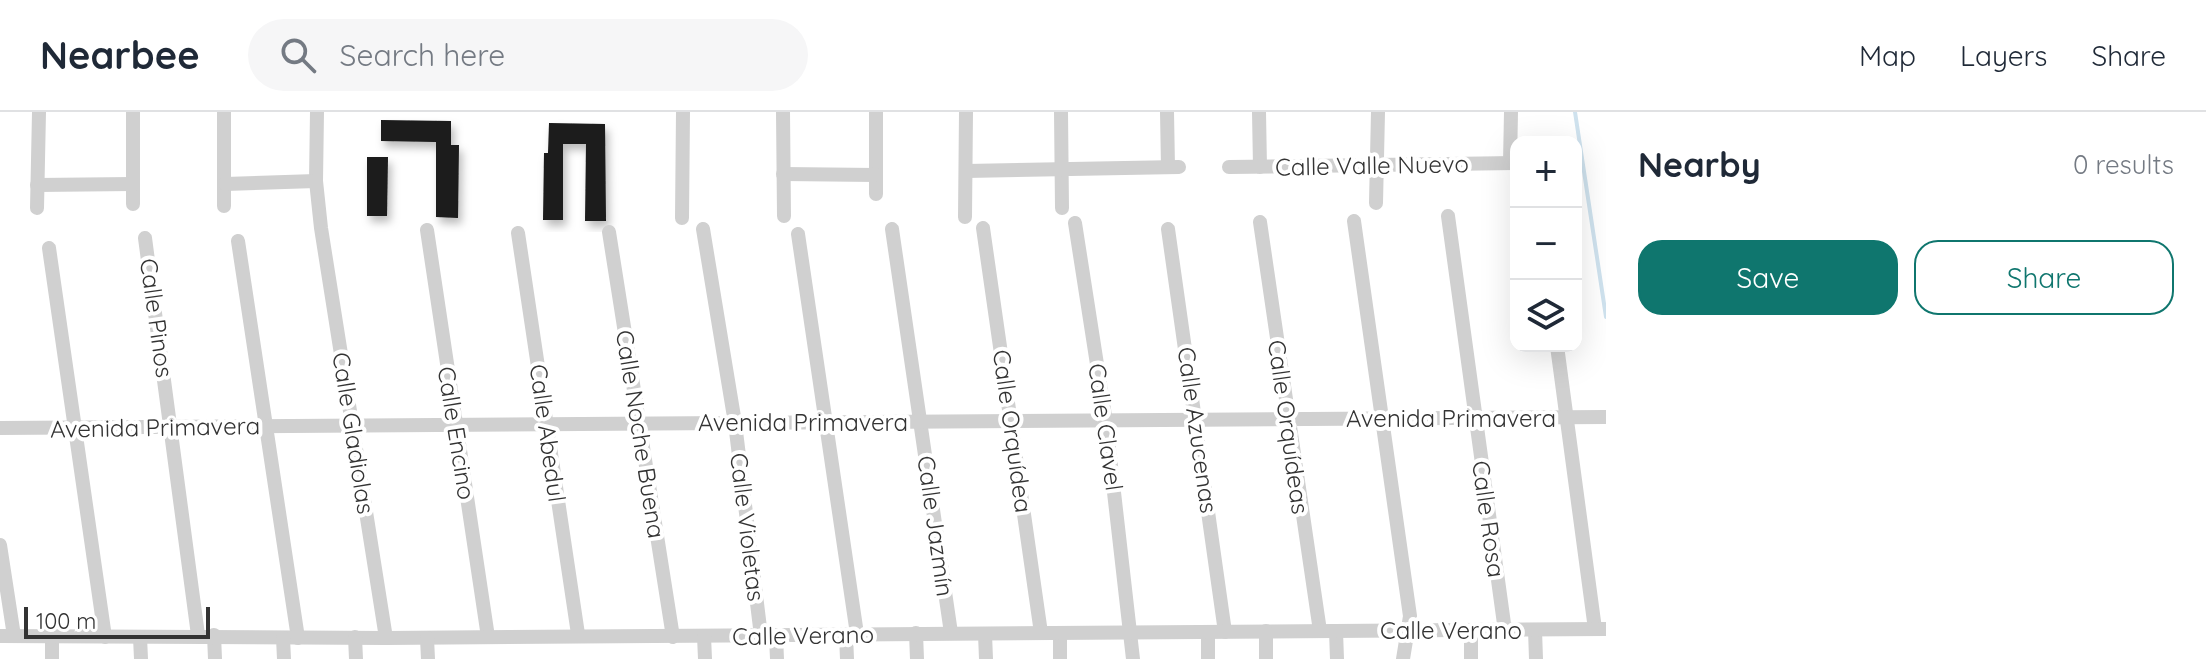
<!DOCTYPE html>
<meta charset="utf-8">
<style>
body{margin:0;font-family:Quicksand,sans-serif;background:#f6f6f7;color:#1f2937}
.controls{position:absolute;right:24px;top:24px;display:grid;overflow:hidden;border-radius:16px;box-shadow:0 8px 32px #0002}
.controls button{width:72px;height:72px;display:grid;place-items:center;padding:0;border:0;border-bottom:2px solid #e0e1e3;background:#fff;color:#1f2937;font:40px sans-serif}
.scale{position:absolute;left:24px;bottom:20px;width:186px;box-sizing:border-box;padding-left:8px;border:4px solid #333;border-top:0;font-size:22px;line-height:28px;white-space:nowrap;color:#333;-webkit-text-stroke:6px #fff;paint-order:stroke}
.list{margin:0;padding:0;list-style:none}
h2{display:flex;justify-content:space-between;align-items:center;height:104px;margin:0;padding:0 32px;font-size:34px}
h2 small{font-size:26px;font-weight:400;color:#747a83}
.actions{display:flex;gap:16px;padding:24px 32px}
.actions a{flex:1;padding:18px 0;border:2px solid #0f766e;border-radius:24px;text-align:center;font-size:28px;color:#0f766e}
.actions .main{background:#0f766e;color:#fff}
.icon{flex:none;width:44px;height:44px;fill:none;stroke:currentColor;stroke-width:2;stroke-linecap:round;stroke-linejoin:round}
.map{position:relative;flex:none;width:1606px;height:547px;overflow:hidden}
header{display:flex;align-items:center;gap:48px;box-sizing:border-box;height:112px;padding:0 40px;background:#fff;border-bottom:2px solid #e0e1e3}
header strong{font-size:38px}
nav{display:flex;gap:44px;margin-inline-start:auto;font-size:28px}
.search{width:560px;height:72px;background:#f6f6f7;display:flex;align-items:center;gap:20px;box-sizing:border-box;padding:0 28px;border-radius:44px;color:#747a83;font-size:30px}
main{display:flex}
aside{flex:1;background:#fff}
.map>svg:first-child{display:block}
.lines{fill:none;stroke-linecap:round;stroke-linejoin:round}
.stream{stroke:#cfe2ee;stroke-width:4}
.building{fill:#1a1a1a;filter:url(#shadow)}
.minor{stroke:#d0d0d0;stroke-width:14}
.labels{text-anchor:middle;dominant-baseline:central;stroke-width:8;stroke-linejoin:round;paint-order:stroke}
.street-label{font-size:24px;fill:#333;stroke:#fff}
</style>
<header>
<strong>Nearbee</strong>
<div class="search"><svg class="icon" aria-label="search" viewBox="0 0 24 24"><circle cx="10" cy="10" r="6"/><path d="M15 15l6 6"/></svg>Search here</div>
<nav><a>Map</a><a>Layers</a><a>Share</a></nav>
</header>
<main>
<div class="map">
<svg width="1606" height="547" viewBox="0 0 1606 547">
<defs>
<filter id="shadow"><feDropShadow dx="3.5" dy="6" stdDeviation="4" flood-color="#0004"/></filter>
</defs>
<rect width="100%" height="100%" fill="#fff"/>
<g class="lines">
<path class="stream" d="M1575,0l31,205"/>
</g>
<g class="building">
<path d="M381,8l70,1v24h8l-1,73 -22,-1v-75l-55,-1z"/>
<path d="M549,11l56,1 1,97h-21l1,-77h-23v76h-20l1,-67h4z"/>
<path d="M367,45h21l-1,59h-20z"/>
</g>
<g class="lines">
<g class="minor">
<path d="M133,0v92"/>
<path d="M224,0v94"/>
<path d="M317,0l-1,69 5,47 65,410"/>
<path d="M783,0l1,104"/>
<path d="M876,0v82"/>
<path d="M1061,0l1,96"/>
<path d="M1167,0l1,55"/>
<path d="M1259,0l1,55"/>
<path d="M1510,51l1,-51"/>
<path d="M1229,55l287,-4"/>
<path d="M966,59l213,-4"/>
<path d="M783,62l93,1"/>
<path d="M225,72l91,-3"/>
<path d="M37,73l96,-1"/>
<path d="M1376,91l2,-91"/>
<path d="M37,96l2,-96"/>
<path d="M1448,104l57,415"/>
<path d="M965,105l1,-105"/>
<path d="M682,106l1,-106"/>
<path d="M1354,109l56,395 -7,43"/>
<path d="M1260,110l60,409"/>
<path d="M1075,111l31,199 27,237"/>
<path d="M983,116l58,405"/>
<path d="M703,117l32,194 26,213"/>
<path d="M892,117l59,404"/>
<path d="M1168,117l57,403"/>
<path d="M427,118l61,407"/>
<path d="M609,120l64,405"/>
<path d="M518,121l60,401"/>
<path d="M798,122l59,400"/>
<path d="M145,126l53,397"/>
<path d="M238,129l60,397"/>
<path d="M49,136l56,389"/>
<path d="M1557,234l38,283"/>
<path d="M0,316l1606,-11"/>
<path d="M0,433l14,91"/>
<path d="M1535,518l1,29"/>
<path d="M1336,519l1,28"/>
<path d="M1208,520v27"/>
<path d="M916,521l1,26"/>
<path d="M985,522l1,25"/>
<path d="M1060,522v25"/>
<path d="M52,523v24"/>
<path d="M214,523l1,24"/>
<path d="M846,523l1,24"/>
<path d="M0,524l386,2 1220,-9"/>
<path d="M704,524l1,23"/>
<path d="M776,524l1,23"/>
<path d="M140,525l1,22"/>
<path d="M355,525l1,22"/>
<path d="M283,526l1,21"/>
<path d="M427,526l1,21"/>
<path d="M1266,547v-28"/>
<path d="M1471,547v-28"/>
</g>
</g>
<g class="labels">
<g class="street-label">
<text transform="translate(1372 53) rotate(-1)">Calle Valle Nuevo</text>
<text transform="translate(157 206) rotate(82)">Calle Pinos</text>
<text x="1451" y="306">Avenida Primavera</text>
<text x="803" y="310">Avenida Primavera</text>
<text transform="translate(155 315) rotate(-1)">Avenida Primavera</text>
<text transform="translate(1106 315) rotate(82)">Calle Clavel</text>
<text transform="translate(1289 315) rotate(82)">Calle Orquídeas</text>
<text transform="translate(1198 318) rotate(82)">Calle Azucenas</text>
<text transform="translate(1013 319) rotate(82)">Calle Orquídea</text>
<text transform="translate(354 321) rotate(81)">Calle Gladiolas</text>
<text transform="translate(457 321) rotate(81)">Calle Encino</text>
<text transform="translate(548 321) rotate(82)">Calle Abedul</text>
<text transform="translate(641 322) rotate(81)">Calle Noche Buena</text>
<text transform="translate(1489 407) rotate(82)">Calle Rosa</text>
<text transform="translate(936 414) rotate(82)">Calle Jazmín</text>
<text transform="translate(748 415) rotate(83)">Calle Violetas</text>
<text x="1451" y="518">Calle Verano</text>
<text transform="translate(803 523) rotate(-1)">Calle Verano</text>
</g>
</g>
</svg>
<div class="controls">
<button>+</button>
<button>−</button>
<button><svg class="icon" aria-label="layers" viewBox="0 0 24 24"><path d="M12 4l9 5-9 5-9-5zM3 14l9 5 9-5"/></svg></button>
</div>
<div class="scale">100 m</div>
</div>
<aside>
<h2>Nearby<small>0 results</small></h2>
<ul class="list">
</ul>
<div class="actions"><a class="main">Save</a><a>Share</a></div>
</aside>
</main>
